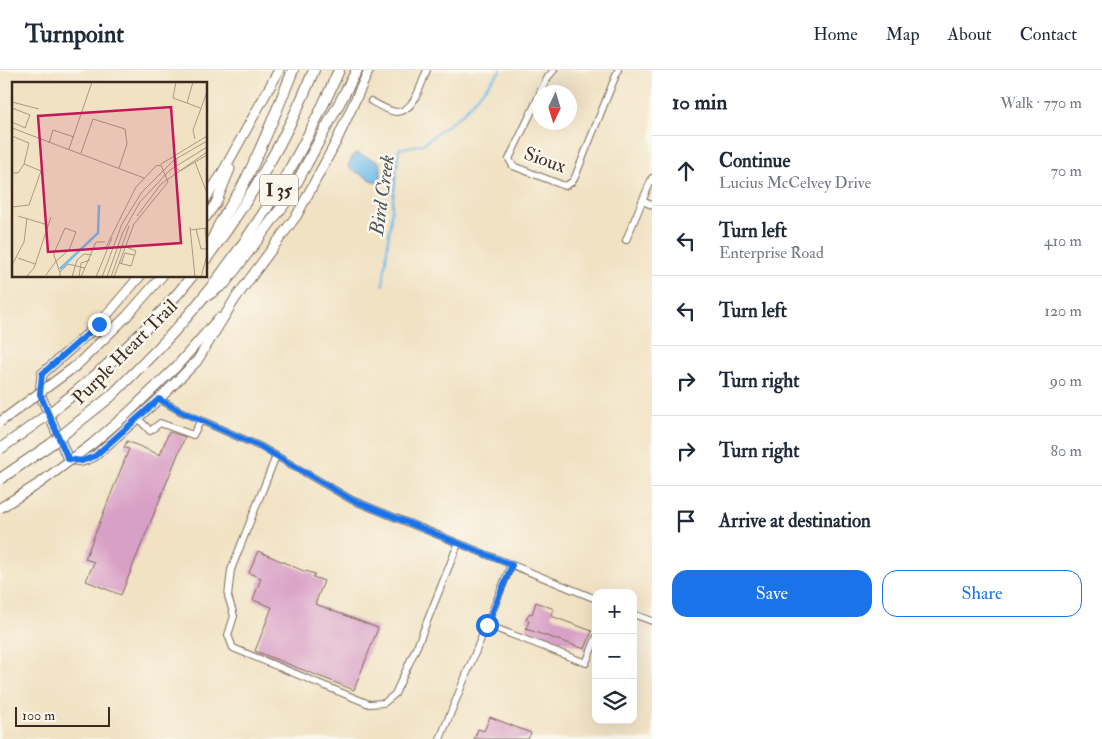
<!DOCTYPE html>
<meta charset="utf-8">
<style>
body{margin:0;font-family:"IM FELL Double Pica",serif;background:#f2f2f3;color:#1f2937}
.controls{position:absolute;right:15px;bottom:15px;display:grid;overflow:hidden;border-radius:10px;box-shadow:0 5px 20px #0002}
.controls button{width:45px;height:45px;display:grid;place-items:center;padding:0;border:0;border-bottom:1px solid #e0e1e3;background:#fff;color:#1f2937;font:25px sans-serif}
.compass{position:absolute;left:532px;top:15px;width:45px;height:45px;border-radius:50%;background:#fff;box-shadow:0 5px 20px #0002;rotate:184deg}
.scale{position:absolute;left:15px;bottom:12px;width:95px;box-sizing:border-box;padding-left:5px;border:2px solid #3b2a1e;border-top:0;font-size:14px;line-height:18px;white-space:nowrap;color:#3b2a1e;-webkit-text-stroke:4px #fbf7ec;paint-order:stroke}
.stop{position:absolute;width:15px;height:15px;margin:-11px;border:4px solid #1a73e8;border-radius:50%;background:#fff}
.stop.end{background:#1a73e8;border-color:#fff;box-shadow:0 1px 5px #0008}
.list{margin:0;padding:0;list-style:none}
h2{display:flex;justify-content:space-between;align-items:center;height:65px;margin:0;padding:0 20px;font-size:21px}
h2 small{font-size:16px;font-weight:400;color:#747a83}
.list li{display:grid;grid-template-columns:32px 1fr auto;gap:15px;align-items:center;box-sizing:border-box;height:70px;padding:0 20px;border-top:1px solid #e0e1e3}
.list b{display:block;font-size:19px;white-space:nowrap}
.list p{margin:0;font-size:16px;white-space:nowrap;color:#747a83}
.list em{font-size:16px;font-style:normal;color:#747a83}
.actions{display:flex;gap:10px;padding:15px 20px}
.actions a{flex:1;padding:11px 0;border:1px solid #1a73e8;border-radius:15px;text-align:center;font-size:18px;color:#1a73e8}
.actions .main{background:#1a73e8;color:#fff}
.icon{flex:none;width:28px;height:28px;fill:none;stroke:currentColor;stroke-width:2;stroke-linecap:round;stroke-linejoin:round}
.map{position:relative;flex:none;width:652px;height:669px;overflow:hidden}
header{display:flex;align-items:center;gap:30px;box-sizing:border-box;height:70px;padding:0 25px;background:#fff;border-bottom:1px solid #e0e1e3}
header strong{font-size:24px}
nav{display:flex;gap:28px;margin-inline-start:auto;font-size:18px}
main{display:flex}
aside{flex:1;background:#fff}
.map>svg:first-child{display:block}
.water{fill:#72bceb;stroke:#567384}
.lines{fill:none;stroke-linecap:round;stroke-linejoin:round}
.stream{stroke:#72bceb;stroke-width:2}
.building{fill:#d9a0c6}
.minor-casing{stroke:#7b6a58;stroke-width:8}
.major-casing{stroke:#7b6a58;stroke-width:11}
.highway-casing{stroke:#7b6a58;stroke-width:12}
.minor{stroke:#fff;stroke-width:6}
.major{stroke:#fff;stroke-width:9}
.highway{stroke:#fff;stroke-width:10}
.major-bridge-casing{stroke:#7b6a58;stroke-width:11;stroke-linecap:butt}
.highway-bridge-casing{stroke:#7b6a58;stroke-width:12;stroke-linecap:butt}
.major-bridge{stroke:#fff;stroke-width:9}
.highway-bridge{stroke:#fff;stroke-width:10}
.route{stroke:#1a73e8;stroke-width:6}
.labels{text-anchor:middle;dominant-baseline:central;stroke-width:5;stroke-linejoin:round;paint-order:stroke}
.shield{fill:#fbf7ec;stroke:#75685c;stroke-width:1}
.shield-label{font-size:18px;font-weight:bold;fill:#3b2a1e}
.street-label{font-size:19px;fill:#3b2a1e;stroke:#fbf7ec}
.water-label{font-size:20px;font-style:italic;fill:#4c565c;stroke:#fbf7ec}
.inset-river{fill:none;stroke:#72bceb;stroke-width:2.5}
.inset-road{fill:none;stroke:#a89882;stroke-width:1}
.view{fill:#c2185b;fill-opacity:0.15;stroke:#c2185b;stroke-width:2.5}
.inset-edge{fill:none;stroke:#3b2a1e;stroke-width:2.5}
</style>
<header>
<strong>Turnpoint</strong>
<nav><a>Home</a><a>Map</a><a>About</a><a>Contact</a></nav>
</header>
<main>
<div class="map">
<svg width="652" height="669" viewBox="0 0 652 669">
<rect width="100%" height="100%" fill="#fbf7ec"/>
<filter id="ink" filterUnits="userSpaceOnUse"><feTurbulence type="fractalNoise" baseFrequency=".02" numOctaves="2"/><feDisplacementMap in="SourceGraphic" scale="10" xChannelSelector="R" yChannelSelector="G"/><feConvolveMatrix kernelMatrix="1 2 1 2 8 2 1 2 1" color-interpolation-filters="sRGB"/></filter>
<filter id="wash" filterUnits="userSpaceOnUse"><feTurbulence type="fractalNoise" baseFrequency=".0096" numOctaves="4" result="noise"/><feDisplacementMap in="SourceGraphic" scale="20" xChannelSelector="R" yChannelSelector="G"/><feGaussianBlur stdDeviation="1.12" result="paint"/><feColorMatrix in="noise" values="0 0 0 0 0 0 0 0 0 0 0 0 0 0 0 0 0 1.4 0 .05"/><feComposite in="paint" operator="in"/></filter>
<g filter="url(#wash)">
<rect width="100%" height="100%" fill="#f1e2c4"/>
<path class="water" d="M356,83l23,9 2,5v16h-4l-28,-15 -1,-3 6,-11z"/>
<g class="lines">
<path class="stream" d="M383,215l16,-136 24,-5 39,-30 39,-44"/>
</g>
<g id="blocks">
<g class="building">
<path d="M169,362l16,5 -64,158 -35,-14 8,-19 -9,-3 44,-110 -5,-1 3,-7 33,14z"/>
<path d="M258,481l48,21v-1l9,3 -2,3 11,4 -9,23 63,24 -24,62 -99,-39 17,-44 -19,-7 8,-22 -12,-5z"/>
<path d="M536,532l18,7 -3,7 41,15 -7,18 -59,-20 3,-8 -3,-1 3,-7 3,1z"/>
<path d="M490,647l41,16 -3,6h-54l4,-10 6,2z"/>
</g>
</g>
</g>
<g filter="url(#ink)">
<use href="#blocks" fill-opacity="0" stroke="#7b6a58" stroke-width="1"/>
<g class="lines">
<defs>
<g id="minor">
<path d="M540,22l8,-15 6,-7"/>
<path d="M540,24l-31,65 4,7 52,20 7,-4 3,-5 43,-107"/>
<path d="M371,31c7,4 17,10 25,11 19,0 25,-29 31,-42"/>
<path d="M642,131l10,4"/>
<path d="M626,170l26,-62"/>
<path d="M159,329l21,12 81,36 91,53 244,99"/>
<path d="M138,348l12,13 10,-8 33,12 8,-15"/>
<path d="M276,386l-45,114 -3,26 6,20 -6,19 5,13 136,56 15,-1 11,-9 23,-50 40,-100"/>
<path d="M633,544l19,7"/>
<path d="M487,555l99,38 10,-25"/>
<path d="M440,669l71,-174"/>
</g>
<g id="major">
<path d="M206,128l14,-21 59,-107"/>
<path d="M206,147l10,-14 14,-34"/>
<path d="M140,206l-41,48 -57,50 -2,20 28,65 14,2 13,-5 64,-57 38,-38 38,-62 62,-84 39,-73 33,-72"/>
<path d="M77,295l50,-49 35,-40"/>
<path d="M92,374l35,-30 49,-47 43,-49"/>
</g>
<g id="highway">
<path d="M209,180c6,-24 20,-40 32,-61 20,-38 36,-79 52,-119"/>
<path d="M206,189c45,-61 80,-119 108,-189"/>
<path d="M208,225l17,-12 63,-84 69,-129"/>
<path d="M110,327c31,-31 63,-62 91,-97 57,-70 102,-147 138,-230"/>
<path d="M50,343c48,-38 104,-88 142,-137"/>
</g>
</defs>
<use href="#minor" class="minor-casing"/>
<use href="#major" class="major-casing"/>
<use href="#highway" class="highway-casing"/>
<use href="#minor" class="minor"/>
<use href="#major" class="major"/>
<use href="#highway" class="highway"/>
<defs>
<g id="major-bridge">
<path d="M0,352l77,-57"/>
<path d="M0,438l40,-25 52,-39"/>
</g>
<g id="highway-bridge">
<path d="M0,379l50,-36"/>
<path d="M0,409l51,-35 59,-47"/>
</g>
</defs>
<use href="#major-bridge" class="major-bridge-casing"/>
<use href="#highway-bridge" class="highway-bridge-casing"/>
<use href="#major-bridge" class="major-bridge"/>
<use href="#highway-bridge" class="highway-bridge"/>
</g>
</g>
<g class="lines" filter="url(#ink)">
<path class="route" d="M99,254l-57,50 -2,20 28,65 14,2 13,-5 64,-57 21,12 81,36 91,53 160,65 -25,60"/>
</g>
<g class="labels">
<rect class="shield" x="260" y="104.5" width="38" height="31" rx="4"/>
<g class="shield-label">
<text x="279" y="120">I 35</text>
</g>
<g class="street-label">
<text transform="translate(545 90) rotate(20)">Sioux</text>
<text transform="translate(125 282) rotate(-45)">Purple Heart Trail</text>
</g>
<g class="water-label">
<text transform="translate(382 125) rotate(-82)">Bird Creek</text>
</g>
</g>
<g transform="translate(12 12)">
<rect width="195" height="195" fill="#f1e2c4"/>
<path class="inset-river" d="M48,187l38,-36 1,-28"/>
<path class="inset-road" d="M164,0l-3,16 14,5M181,0l-6,21 13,5M0,20l27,7M0,26l18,7 -5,13 -13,-6M0,46l132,50M0,54l17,7 -5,21 17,7 -12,34 -17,2M183,57l-2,-9 14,-38M37,61l4,-13 21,7M57,67l23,-67M69,71l12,-34 32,10 2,15 -8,24M165,76l-1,10 4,3 27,-16M183,80l12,31M149,82l46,-28M0,91h6l6,-9M6,134l30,9M125,134l24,-32 46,-32M178,145l5,50M193,146l2,21M184,147l5,20h6M178,148l17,-2M93,167l31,-62 20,-21 5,-1 7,17 -34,42 -20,53M6,176l17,6M107,181l12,3 5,-15 -10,-4M109,182l4,-11 9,2M0,183l12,-23 3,-24M48,190l8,-8 17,4M34,193l10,-14 13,-11 7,-18 -11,-4 -11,25v3l2,5 3,9 1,2v5M14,195l8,-9 17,-51M60,195l5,-17 7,-6 8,1M67,195l2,-14 9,-3M69,195l15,-35h9M84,195l16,-39M90,195l20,-53 20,-32 32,-32 33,-19M95,195l16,-45 17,-30 30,-32 37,-23M99,195l18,-51M189,195l6,-22"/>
<path class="view" d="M159,25l10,136 -133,9 -10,-136z"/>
<rect width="195" height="195" class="inset-edge"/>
</g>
</svg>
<div class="controls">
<button>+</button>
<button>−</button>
<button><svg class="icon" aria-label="layers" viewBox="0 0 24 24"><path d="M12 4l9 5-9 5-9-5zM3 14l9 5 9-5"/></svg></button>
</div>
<svg class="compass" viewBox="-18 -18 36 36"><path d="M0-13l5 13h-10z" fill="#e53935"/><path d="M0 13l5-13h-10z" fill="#747a83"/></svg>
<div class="scale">100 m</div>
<div class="stop" style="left:487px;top:555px"></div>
<div class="stop end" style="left:99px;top:254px"></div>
</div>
<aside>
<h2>10 min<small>Walk · 770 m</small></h2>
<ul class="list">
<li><svg class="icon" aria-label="ahead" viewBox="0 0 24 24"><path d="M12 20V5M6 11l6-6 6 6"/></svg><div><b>Continue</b><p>Lucius McCelvey Drive</p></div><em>70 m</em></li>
<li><svg class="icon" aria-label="left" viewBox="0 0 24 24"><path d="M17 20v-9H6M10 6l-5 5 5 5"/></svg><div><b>Turn left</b><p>Enterprise Road</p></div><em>410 m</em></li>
<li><svg class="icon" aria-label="left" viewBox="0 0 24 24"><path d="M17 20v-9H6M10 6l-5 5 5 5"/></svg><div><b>Turn left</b></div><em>120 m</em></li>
<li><svg class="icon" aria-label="right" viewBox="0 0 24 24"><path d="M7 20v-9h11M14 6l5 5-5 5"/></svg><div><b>Turn right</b></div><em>90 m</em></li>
<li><svg class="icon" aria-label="right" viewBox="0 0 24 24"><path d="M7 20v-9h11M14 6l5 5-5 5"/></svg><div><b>Turn right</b></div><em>80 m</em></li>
<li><svg class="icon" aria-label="arrive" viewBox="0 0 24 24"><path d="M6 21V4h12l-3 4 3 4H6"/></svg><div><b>Arrive at destination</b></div></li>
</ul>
<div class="actions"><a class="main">Save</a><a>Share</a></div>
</aside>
</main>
